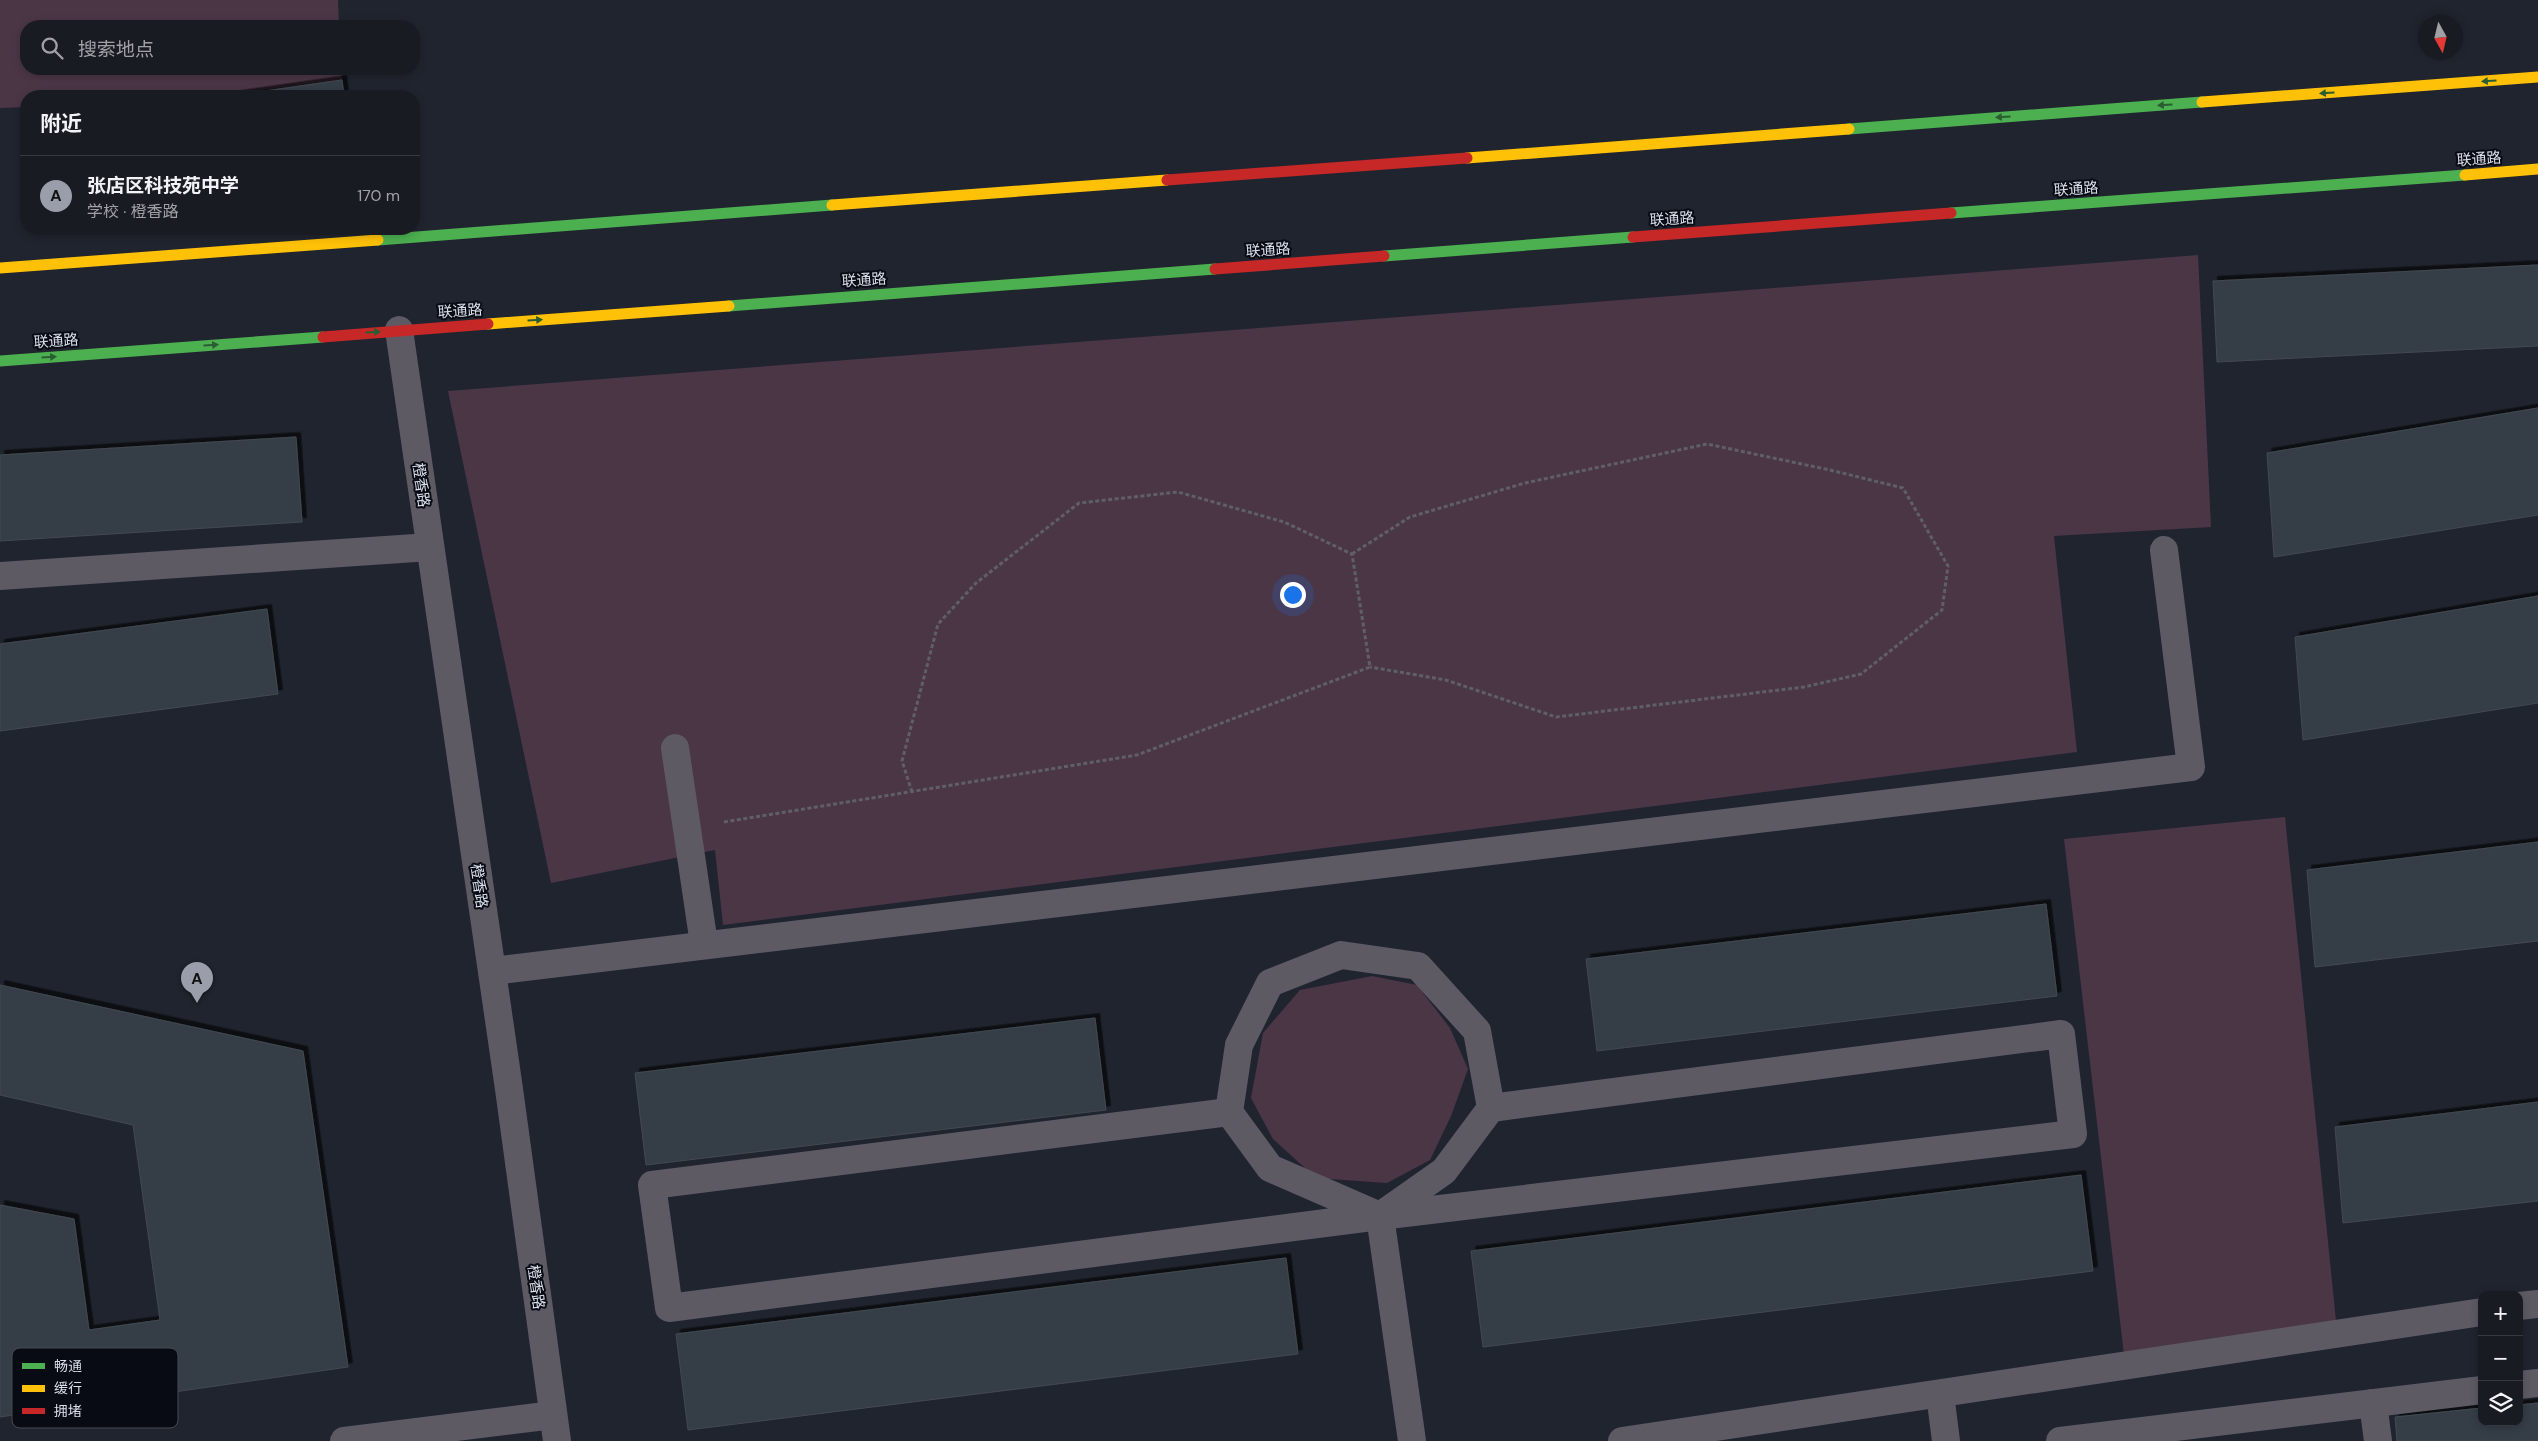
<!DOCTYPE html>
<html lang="zh">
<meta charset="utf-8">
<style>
body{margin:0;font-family:"DM Sans","Noto Sans SC",sans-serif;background:#25282f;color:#f1f3f6}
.controls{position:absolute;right:15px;bottom:15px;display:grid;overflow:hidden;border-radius:10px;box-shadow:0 2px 8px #0003}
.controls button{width:45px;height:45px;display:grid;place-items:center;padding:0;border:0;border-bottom:1px solid #363940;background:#181b22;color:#f1f3f6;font:25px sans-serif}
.compass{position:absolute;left:2418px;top:15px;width:45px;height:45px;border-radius:50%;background:#181b22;box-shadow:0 2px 8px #0003;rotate:172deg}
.you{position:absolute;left:1292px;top:594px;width:18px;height:18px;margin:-12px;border:4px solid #fff;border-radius:50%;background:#1a73e8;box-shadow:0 0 0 8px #1a73e833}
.badge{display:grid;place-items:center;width:32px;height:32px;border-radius:50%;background:#999eaa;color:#111;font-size:16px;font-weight:700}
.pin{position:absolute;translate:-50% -41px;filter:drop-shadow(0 1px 2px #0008)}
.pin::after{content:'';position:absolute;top:26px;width:18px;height:15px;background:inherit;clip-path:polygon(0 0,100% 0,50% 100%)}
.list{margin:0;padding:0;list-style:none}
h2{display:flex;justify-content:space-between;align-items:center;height:65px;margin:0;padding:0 20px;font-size:21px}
h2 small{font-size:16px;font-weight:400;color:#9fa1a5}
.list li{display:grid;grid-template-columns:32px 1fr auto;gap:15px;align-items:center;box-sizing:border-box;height:80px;padding:0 20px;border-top:1px solid #363940}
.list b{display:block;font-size:19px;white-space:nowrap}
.list p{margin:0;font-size:16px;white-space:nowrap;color:#9fa1a5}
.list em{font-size:16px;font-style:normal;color:#9fa1a5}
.icon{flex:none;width:28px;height:28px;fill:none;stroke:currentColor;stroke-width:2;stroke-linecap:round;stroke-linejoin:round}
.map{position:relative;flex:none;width:2538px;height:1441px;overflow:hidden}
.search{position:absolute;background:#181b22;box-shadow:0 2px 8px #0003;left:20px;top:20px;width:400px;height:55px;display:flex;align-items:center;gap:12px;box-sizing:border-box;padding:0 18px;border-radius:20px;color:#9fa1a5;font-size:19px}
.panel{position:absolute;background:#181b22;box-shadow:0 2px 8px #0003;left:20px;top:90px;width:400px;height:145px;border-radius:20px}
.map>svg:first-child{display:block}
.green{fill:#4b3646}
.building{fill:#353e46;stroke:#434951;filter:url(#shadow)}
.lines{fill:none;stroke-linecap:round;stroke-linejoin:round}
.path{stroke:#605f67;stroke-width:3;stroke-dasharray:4 2.5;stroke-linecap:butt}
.street{stroke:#5d5a64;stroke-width:28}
.fast{stroke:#4caf50;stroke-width:11}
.slow{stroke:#ffc107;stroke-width:11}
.jam{stroke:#c62828;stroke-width:11}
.oneway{fill:#2a5d32}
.labels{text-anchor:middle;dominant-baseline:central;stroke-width:4;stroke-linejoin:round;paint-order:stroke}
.street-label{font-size:15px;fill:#dadfec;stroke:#080b13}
.key{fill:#080b13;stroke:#474b54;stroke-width:1}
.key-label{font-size:14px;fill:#dadfec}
</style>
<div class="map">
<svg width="2538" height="1441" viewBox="0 0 2538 1441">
<defs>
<filter id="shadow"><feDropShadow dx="4.5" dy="-4.5" stdDeviation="0" flood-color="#0009"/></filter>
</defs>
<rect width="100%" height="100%" fill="#20242e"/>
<g class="green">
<path d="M0,0h338l1,26h-313v43h316v11l-129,16h-187v11l-26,1z"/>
<path d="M2198,255l13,272 -157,9 23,216 -1354,173 -8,-75 -164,33 -103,-492z"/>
<path d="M2285,817l52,514 -213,24 -60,-516z"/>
<path d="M1372,976l45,9 33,43 18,41 -17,47 -21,44 -43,23 -71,-5 -43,-39 -22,-41 12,-65 37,-43z"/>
</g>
<g class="building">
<path d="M342,80l2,16h-107v-1z"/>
<path d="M2538,265v81l-321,16 -4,-81z"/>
<path d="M2538,408v107l-264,42 -7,-104z"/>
<path d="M296,437l6,85 -302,19v-86z"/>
<path d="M2538,596v107l-235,37 -8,-103z"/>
<path d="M267,609l11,85 -278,37v-87z"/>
<path d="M2538,842v99l-223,26 -8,-97z"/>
<path d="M2046,904l11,92 -460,55 -11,-92z"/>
<path d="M0,985l303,66 45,316 -348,50v-212l74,14 15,111 71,-10 -27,-195 -133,-30z"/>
<path d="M1095,1018l11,92 -460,55 -11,-92z"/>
<path d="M2538,1102v99l-195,22 -8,-96z"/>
<path d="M2081,1175l12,96 -610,76 -12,-96z"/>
<path d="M1286,1258l12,96 -610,76 -12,-96z"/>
<path d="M2538,1403v38h-141l-2,-24 87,-9v14h37v-17z"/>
</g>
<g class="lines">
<g class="path">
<path d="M1352,554l58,-37 115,-34 182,-39 123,26 73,18 45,78 -6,44 -81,64 -57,13 -248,30 -110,-37 -76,-13"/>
<path d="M724,822l413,-67 233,-88 -18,-113 -68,-32 -106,-30 -99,11 -103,80 -38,41 -36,137 10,31"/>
</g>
<g class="street">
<path d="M399,330l110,759 48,352"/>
<path d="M0,576l430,-29"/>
<path d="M675,748l29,196"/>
<path d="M1341,955l77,11 59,65 14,77 -47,63 -64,45 -110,-48 -41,-56 10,-67 31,-62z"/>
<path d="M492,971l1699,-204 -27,-217"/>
<path d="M1229,1112l-577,73 17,123 711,-92 693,-82 -12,-100 -570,74"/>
<path d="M1380,1216l32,225"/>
<path d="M2519,1306l19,-2"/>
<path d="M2519,1385l19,-2"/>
<path d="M1940,1394l6,47"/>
<path d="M2373,1403l5,38"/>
<path d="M344,1441l209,-26"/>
<path d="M1622,1441l860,-129"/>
<path d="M2060,1441l422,-51"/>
</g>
<g class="fast">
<path d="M1849,129l353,-27"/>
<path d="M1951,213l514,-38"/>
<path d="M378,240l454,-35"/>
<path d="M1384,256l249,-19"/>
<path d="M729,306l486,-37"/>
<path d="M0,361l323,-24"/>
</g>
<g class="slow">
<path d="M2202,102l336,-25"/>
<path d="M1467,158l382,-29"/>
<path d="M2465,175l73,-6"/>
<path d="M832,205l335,-25"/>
<path d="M0,268l378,-28"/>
<path d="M488,324l241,-18"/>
</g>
<g class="jam">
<path d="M1167,180l300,-22"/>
<path d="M1633,237l318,-24"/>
<path d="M1215,269l169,-13"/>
<path d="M323,337l165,-13"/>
</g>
</g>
<defs><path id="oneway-solid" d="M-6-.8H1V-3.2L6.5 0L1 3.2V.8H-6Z" transform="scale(1.25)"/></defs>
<g class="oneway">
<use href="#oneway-solid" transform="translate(2489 81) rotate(176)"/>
<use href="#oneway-solid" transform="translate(2327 93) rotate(176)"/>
<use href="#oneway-solid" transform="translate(2165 105) rotate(176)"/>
<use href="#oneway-solid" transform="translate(2003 117) rotate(176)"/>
<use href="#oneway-solid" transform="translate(535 320) rotate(-4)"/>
<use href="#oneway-solid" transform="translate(373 332) rotate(-4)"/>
<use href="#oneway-solid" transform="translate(211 345) rotate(-4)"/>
<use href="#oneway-solid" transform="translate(49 357) rotate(-4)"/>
</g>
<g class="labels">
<g class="street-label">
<text transform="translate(2479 159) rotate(-4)">联通路</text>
<text transform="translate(2076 189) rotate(-4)">联通路</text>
<text transform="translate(1672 219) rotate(-4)">联通路</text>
<text transform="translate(1268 250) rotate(-4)">联通路</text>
<text transform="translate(864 280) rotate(-4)">联通路</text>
<text transform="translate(460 311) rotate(-4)">联通路</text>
<text transform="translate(56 341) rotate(-4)">联通路</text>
<text transform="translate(421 485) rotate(82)">橙香路</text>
<text transform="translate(479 886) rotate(82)">橙香路</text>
<text transform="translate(536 1287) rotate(82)">橙香路</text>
</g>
</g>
<rect x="12" y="1348" width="166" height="80" rx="8" class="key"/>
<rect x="22" y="1363" width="23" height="6" fill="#4caf50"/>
<rect x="22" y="1385" width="23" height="7" fill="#ffc107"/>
<rect x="22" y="1408" width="23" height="6" fill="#c62828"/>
<g class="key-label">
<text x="54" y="1371">畅通</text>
<text x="54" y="1393">缓行</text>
<text x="54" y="1416">拥堵</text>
</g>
</svg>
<div class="controls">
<button>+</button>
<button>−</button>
<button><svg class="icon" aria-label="layers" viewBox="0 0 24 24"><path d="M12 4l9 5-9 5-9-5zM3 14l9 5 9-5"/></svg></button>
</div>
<svg class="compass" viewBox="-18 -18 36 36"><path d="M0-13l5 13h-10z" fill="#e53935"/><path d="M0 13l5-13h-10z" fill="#9fa1a5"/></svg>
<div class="you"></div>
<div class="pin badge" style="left:197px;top:1003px">A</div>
<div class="search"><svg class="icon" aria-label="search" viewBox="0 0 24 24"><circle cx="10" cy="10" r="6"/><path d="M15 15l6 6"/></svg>搜索地点</div>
<section class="panel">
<h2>附近<small></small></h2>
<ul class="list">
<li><span class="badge">A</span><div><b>张店区科技苑中学</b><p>学校 · 橙香路</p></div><em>170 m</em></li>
</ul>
</section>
</div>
